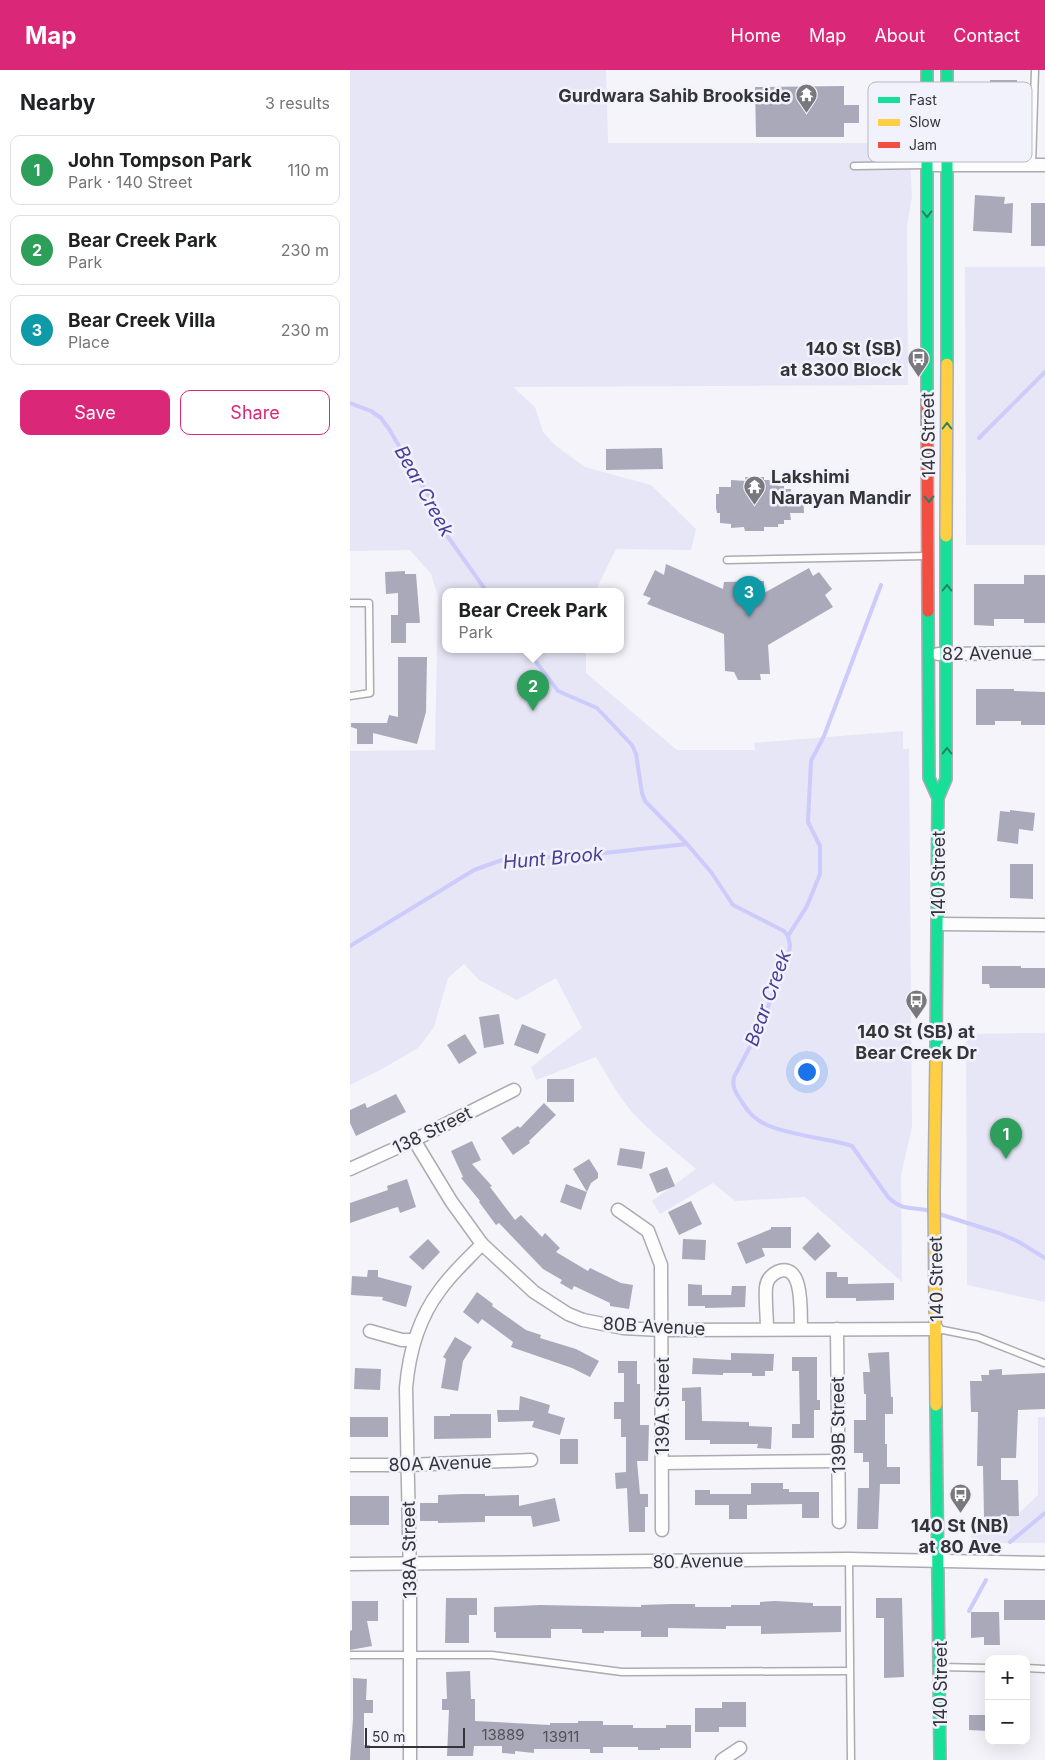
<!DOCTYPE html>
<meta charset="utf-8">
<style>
body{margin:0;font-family:Inter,sans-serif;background:#f6f6f6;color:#202124}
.controls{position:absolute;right:15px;bottom:15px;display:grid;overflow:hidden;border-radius:10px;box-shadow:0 5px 20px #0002}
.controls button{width:45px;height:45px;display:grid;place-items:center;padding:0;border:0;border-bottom:1px solid #e0e0e0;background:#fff;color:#202124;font:25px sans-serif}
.scale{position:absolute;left:15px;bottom:12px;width:100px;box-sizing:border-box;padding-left:5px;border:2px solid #353539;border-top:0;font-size:14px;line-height:18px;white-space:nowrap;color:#353539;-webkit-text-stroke:4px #f2f2fc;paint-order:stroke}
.you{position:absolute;left:456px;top:1001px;width:18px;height:18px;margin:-12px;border:4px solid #fff;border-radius:50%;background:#1a73e8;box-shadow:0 0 0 8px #1a73e833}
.badge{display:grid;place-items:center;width:32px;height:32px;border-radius:50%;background:#db2777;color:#fff;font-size:16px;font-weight:700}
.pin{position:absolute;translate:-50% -41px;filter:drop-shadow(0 1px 2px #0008)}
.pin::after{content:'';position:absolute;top:26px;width:18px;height:15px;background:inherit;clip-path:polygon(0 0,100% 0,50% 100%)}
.popup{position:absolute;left:92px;top:518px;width:182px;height:65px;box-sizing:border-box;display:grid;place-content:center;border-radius:10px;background:#fff;filter:drop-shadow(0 1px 4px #0005);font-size:16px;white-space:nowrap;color:#757577}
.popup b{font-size:19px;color:#202124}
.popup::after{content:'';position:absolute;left:50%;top:100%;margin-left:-10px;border:10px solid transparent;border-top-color:#fff}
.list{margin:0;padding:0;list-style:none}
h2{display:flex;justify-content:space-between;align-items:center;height:65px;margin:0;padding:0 20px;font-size:21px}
h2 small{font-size:16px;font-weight:400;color:#757577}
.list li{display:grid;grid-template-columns:32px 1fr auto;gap:15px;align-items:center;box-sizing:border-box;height:70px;margin:0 10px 10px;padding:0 10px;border:1px solid #e0e0e0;border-radius:10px}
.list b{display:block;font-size:19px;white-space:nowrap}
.list p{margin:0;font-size:16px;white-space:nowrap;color:#757577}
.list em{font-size:16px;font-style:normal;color:#757577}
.actions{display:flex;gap:10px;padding:15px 20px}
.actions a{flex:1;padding:11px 0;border:1px solid #db2777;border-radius:10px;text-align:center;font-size:18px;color:#db2777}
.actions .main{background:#db2777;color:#fff}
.map{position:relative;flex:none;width:695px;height:1690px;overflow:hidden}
header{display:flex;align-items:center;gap:30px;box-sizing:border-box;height:70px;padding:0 25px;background:#db2777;color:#fff}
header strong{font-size:24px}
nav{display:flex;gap:28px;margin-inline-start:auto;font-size:18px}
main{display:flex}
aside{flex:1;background:#fff}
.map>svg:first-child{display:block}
.green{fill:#e6e6f7}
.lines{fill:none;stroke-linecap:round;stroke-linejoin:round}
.stream{stroke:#cccbfb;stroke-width:4}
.building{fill:#aaa9ba}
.lane-casing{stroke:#acacb0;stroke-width:9}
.street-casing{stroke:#acacb0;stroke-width:15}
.fast-casing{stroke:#acacb0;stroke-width:14}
.slow-casing{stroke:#acacb0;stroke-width:14}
.jam-casing{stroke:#acacb0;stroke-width:14}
.lane{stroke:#fdfdfe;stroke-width:6}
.street{stroke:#fdfdfe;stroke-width:12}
.fast{stroke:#16e098;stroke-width:11}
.slow{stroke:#ffcf43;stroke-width:11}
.jam{stroke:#f24e42;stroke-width:11}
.oneway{stroke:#278264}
.labels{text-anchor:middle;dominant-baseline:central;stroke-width:5;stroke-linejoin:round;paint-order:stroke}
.number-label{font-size:15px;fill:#525259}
.poi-label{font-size:18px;font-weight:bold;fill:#353539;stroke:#f2f2fc;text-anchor:end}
.street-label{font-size:18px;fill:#353539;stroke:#f2f2fc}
.water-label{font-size:19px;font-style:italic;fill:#4b3c99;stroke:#f2f2fc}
.key{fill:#f2f2fc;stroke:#b9b9c2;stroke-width:1}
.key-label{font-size:14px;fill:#353539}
</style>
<header>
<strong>Map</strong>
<nav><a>Home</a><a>Map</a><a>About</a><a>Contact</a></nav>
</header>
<main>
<aside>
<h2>Nearby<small>3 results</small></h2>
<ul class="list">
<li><span class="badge" style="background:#2e9e5b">1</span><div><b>John Tompson Park</b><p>Park · 140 Street</p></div><em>110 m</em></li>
<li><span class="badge" style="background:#2e9e5b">2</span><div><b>Bear Creek Park</b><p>Park</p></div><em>230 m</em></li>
<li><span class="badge" style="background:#0f9aa8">3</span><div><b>Bear Creek Villa</b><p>Place</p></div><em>230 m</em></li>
</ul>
<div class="actions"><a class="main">Save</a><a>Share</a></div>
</aside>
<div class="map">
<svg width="695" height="1690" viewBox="0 0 695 1690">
<rect width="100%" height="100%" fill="#f4f4fa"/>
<g class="green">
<path d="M0,0h256l2,73h301l3,53 -5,30 1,159 -395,2 22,20 8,25 13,14 29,21 66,18 45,44 -5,21 -75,-1 -21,43h-149v58h140v23l91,77h78l-1,-7 149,-12v18h6l3,378 -11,48 1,107 -97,-85 -70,4 -22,-18 -53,31 -8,-13 44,-32c-21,-18 -45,-36 -64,-57 -14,-17 -25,-36 -36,-55l-60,23 -5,-13 51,-39 -26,-50 -39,22 -38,-20 -15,-16 -16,14 -14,49 -16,21 -36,21 -32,16v-334l85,-1 3,-154 -7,-22 -21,-24 -60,1z"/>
<path d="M615,197h80v278h-79z"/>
<path d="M695,963v269l-78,-17 -1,-251z"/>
<path d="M688,1347h7v126h-68l-6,-6v-17h34l13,-6 20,-19z"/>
</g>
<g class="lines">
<g class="stream">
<path d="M0,333l21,8 10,7 8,11 39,66 20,42 39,55"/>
<path d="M629,368l66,-66"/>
<path d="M177,580l31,41 39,17 35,37 4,9 6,39 3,8 42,43 24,28 22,33 51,26 4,5 2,9 -1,7 -30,78 -25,47c-2,10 1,14 6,22 5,8 10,16 18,21 20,14 69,18 94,26l36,51c15,15 24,9 42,14"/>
<path d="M438,866l19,-30 13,-32v-28l-12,-24 3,-61 13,-25 57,-151"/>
<path d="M0,876l124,-76 28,-10 30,-4 26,2 129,-14"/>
<path d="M589,1144l60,19 20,9 26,16"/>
<path d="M660,1472l35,-29"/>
<path d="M619,1541l17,-31"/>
</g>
</g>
<g class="building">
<rect x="640" y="10" width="27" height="51"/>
<path d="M494,16v19h15v18h-15v14h-88l-1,-50z"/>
<path d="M625,125l30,2 -1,7 9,-1 -1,30 -39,-2z"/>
<rect x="681" y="133" width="14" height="43"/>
<path d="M312,378l1,21 -57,1v-21z"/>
<path d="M395,407h19v3h14v6h6v3h7v6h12l1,18h-14l1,7h-7v4h-6v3h-14v4h-19l-1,-4 -13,1v-4l-11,-1v-10h-3l-1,-5v-14h3v-7h12v-7l15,1z"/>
<path d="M316,494l57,25 1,-7 40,-1v12l45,-25 4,8 6,-4 13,17 -7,6 8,12 -65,38 2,29h-10l1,6h-23l-4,-8 -9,-1 -1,-37 -77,-30 4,-6 -8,-3 12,-25 9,5z"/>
<path d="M55,501v3h11l4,49h-14v20h-15v-28h7v-22l-12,1 -1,-22z"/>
<path d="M674,505h21v48h-21v-4h-30v7l-20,-1v-41h50z"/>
<path d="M48,587h29l-1,55 -9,32 -44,-11v11h-16v-15l-6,-2v-4h36l2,-8 9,2z"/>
<path d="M626,619h38v2l31,1v33h-24v-4h-26v4h-19z"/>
<path d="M660,740l25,3 -2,18 -14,-2 -1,15 -21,-3 3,-30 10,1z"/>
<path d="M660,794h23v35l-23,-1z"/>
<path d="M632,896h39v2h24v20h-55l-1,-4h-7z"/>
<path d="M149,944l5,30 -20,4 -5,-31z"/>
<path d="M172,954l24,10 -8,20 -24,-9z"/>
<path d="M115,964l12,19 -18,11 -12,-19z"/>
<rect x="197" y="1009" width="27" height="23"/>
<path d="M46,1024l10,18 -50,24 -6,-13v-13l15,-7 2,5z"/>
<path d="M194,1033l12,12 -27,26 1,2 -17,12 -12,-17 17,-12 2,2z"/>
<path d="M122,1071l9,19 -9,4 20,22 -2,1 25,33 6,-5 21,22 3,-4 15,15 -4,4 32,19 2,-3 31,15 12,2 -4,24 -19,-3v-3l-36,-17 -2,4 -12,-7 2,-3 -19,-11 -44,-46 -3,2 -17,-23 1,-1 -19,-23 2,-1 -12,-26z"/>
<path d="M270,1078l25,4 -3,17 -25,-4z"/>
<path d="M239,1089l9,14v5l-7,5 -4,9 -14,-23z"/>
<path d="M317,1097l8,19 -18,7 -8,-19z"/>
<path d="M57,1109l9,28 -16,6 -2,-6 -4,1 -44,15v-20l38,-13 -1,-4z"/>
<path d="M216,1114l21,8 -6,18 -21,-8z"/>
<path d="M341,1131l11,23 -23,11 -11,-23z"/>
<path d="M421,1157h20v21h-29l3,8 -19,8 -9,-21 34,-14z"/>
<path d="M468,1162l13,14 -16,15 -13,-13z"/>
<path d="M78,1169l12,13 -17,18 -14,-13z"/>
<path d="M333,1169l23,1 -1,20 -23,-1z"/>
<path d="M18,1200h10v7l34,9 -6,21 -24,-7 1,-3 -32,-2 1,-19 15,1z"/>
<path d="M476,1202h11v5h11v7l46,-1v17l-38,1v-3h-30z"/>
<path d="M338,1214l14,1v10h29l1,-9h14l-1,21 -40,1v-2h-17z"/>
<path d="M127,1222l16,12 -1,2 34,24 15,5 -1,3 36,11 23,12 -9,16 -18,-9 -61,-21 2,-5 -31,-23 -4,5 -15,-12z"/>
<path d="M105,1267l17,10 -9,14 -5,30 -17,-3 5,-29 -3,-2z"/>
<path d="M539,1282l2,45h2v17h-8v30h2v23h13v17h-20l-2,45h-21l1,-41h11v-26h-6v-9h-9v-33h12v-26h-2l-1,-22h7l-2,-19z"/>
<path d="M381,1283l43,1 -1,17h-8v5h-13v-3h-29v2l-31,-1 1,-16 38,2z"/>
<path d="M442,1287h25v43h3v10h-6v28h-22v-14h8l-1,-53h-7z"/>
<path d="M268,1291h19v23h3v41h9l-1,36h-11l3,33h8v13h-3v25h-16l-2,-44 -11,1 -1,-16 11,-1v-35h-5v-18h-7v-17h10v-29h-6z"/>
<path d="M5,1298l26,1 -1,21 -26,-1z"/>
<path d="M652,1299v6l43,-2v36l-27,1 -2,48h-15v22h17l1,36 -35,1 -1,-51h-6l1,-54h-7l-1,-31h12l-1,-6h8v-5z"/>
<path d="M351,1317l1,34 47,1v4l23,1 -1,22 -14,-1 1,-4h-48v-4h-25v-39h-3v-13z"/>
<path d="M170,1326l30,9 -2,8 17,5 -5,17 -28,-8 2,-6 -36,1 -1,-12h22z"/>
<path d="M100,1344h41v24l-57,1v-23h16z"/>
<rect x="0" y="1347" width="38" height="20"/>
<rect x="210" y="1369" width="18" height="25"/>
<path d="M401,1413h32v6h6v3h30v26h-17v-14l-55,1v14h-18v-14h-34v-15h15v4h41z"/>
<path d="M112,1424h23v2l34,-1v11l36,-8 5,23 -27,6 -2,-11h-46v6l-47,1v-2h-18v-18h18v-8z"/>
<rect x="0" y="1426" width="39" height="29"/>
<path d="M96,1528h31v17h-8v28h-24z"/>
<path d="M526,1528h26l2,79 -20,1v-60h-8z"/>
<rect x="654" y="1530" width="41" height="20"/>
<path d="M2,1531h26v20h-11l5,25 -22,4v-19l2,-1z"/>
<path d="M425,1531l38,2v3h28v26l-80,2v-8h-35v3l-58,-1v9h-27v-6h-37v2h-22v-4h-31v9h-55v-6h-2v-25l46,-2 101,2v-2l30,-1h24v3h36v-2h29v-3z"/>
<path d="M621,1542h28l1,33h-16v-8l-13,1z"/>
<path d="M120,1601l1,28h4v22l75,4v-2h28v-2h25v4h30v3h33v-3h25v23h-31v2h-22v-3h-35v6h-13v-4h-56v4l-19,-2v3l-13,-1v-7h-28l-1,10h-26l2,-46h-7v-11h5l-1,-27z"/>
<path d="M3,1608l14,1 -1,21h7v13h-9v32h6v15h-20l3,-41z"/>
<path d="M372,1632h24v25h-27v5h-24v-24h27z"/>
<path d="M619,1645h20v16l-20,-1z"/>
</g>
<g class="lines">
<defs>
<g id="lane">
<path d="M682,95l3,-95"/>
<path d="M504,96l72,-1"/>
<path d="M377,490l200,-4"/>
<path d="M0,533h19l1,90 -20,3"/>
<path d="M588,1259l40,8 66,26"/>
<path d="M499,1489l2,201"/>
<path d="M0,1585h142l130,17 227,-1"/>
<path d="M590,1597l49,1"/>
<path d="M676,1598l19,1"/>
</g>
<g id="street">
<path d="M577,95h118"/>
<path d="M588,584l107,-1"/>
<path d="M588,854l107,1"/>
<path d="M64,1070l37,61 31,43 52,48 34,22 15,6 40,8 38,2 276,-1"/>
<path d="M0,1099l64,-29 100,-50"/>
<path d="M268,1140l30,21 13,34 1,265"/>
<path d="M417,1259c0,-13 -2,-29 -1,-42 1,-7 5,-12 11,-15 28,-12 23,43 24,57"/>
<path d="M487,1259l2,193"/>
<path d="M20,1261l32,9h11"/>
<path d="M312,1393l176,-2"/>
<path d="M0,1395h58l123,-5"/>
<path d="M0,1494l499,-5 196,4"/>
<path d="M60,1690v-181l-4,-191c3,-36 12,-69 34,-98 12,-17 28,-31 42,-46"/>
<path d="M372,1690l18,-12"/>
</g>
<g id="fast">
<path d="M577,0v337"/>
<path d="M597,294v-294"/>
<path d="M578,541l1,167 9,20"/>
<path d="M586,985l2,-257 8,-19v-243"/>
<path d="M586,1335l4,355"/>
</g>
<g id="slow">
<path d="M596,466l1,-172"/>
<path d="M586,985l-2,140 2,210"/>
</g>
<path id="jam" d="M577,337l1,204"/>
</defs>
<use href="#lane" class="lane-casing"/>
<use href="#street" class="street-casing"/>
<use href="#fast" class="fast-casing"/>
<use href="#slow" class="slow-casing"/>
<use href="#jam" class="jam-casing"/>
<use href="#lane" class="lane"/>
<use href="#street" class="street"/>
<use href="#fast" class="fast"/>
<use href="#slow" class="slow"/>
<use href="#jam" class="jam"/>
</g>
<defs><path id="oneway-chevron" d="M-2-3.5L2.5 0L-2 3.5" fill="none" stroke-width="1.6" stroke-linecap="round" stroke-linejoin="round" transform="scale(1.25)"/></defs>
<g class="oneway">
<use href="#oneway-chevron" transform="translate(577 144) rotate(90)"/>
<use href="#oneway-chevron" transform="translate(597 356) rotate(-90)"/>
<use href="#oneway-chevron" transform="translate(579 429) rotate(90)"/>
<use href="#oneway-chevron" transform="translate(597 518) rotate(-90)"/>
<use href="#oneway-chevron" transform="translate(597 681) rotate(-90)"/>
</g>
<defs>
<symbol id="temple-pin" viewBox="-11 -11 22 30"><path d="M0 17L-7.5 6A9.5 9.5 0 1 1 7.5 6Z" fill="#78787d" stroke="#f2f2fc"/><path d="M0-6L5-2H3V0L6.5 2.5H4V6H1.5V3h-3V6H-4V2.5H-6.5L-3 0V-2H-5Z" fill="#fff"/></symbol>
<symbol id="bus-pin" viewBox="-11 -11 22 30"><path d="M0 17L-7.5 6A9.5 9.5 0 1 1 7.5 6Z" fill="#78787d" stroke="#f2f2fc"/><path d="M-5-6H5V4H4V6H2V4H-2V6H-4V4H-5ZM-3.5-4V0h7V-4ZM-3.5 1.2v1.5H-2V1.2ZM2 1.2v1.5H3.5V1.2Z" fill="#fff"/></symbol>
</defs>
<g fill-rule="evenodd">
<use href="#temple-pin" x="444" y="12" width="25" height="34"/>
<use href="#bus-pin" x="556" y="276" width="25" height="34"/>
<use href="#temple-pin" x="392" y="404" width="25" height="34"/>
<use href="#bus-pin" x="554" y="918" width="25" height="34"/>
<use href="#bus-pin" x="598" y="1412" width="25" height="34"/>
</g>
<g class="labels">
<g class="number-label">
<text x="153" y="1664">13889</text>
<text x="211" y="1666">13911</text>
</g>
<g class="poi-label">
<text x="441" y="25">Gurdwara Sahib Brookside</text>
<text x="552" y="278">140 St (SB)<tspan x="552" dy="21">at 8300 Block</tspan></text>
<text x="421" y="406" text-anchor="start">Lakshimi<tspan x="421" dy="21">Narayan Mandir</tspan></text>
<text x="566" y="961" text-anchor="middle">140 St (SB) at<tspan x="566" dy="21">Bear Creek Dr</tspan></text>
<text x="610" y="1455" text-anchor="middle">140 St (NB)<tspan x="610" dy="21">at 80 Ave</tspan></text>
</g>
<g class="street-label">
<text transform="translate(578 365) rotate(-91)">140 Street</text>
<text transform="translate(637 583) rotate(-1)">82 Avenue</text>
<text transform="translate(588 804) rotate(-90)">140 Street</text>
<text transform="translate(82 1060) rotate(-26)">138 Street</text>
<text transform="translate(586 1209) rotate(-91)">140 Street</text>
<text transform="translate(304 1256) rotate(3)">80B Avenue</text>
<text transform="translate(312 1336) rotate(-90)">139A Street</text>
<text transform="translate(488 1355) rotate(-91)">139B Street</text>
<text transform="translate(90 1393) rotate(-2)">80A Avenue</text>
<text transform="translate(59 1480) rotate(-91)">138A Street</text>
<text transform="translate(348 1491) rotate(-1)">80 Avenue</text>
<text transform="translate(590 1614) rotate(-90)">140 Street</text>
</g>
<g class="water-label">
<text transform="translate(74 421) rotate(61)">Bear Creek</text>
<text transform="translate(203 788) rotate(-5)">Hunt Brook</text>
<text transform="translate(418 928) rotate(-70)">Bear Creek</text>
</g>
</g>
<rect x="518" y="12" width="164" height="80" rx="8" class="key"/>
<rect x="528" y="27" width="22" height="6" fill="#16e098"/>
<rect x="528" y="49" width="22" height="7" fill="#ffcf43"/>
<rect x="528" y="72" width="22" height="6" fill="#f24e42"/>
<g class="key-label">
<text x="559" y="35">Fast</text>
<text x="559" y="57">Slow</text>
<text x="559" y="80">Jam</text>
</g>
</svg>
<div class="controls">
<button>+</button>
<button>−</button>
</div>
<div class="scale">50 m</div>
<div class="you"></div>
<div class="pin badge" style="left:656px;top:1089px;background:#2e9e5b">1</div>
<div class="pin badge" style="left:183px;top:641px;background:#2e9e5b">2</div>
<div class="popup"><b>Bear Creek Park</b>Park</div>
<div class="pin badge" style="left:399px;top:547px;background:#0f9aa8">3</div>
</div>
</main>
